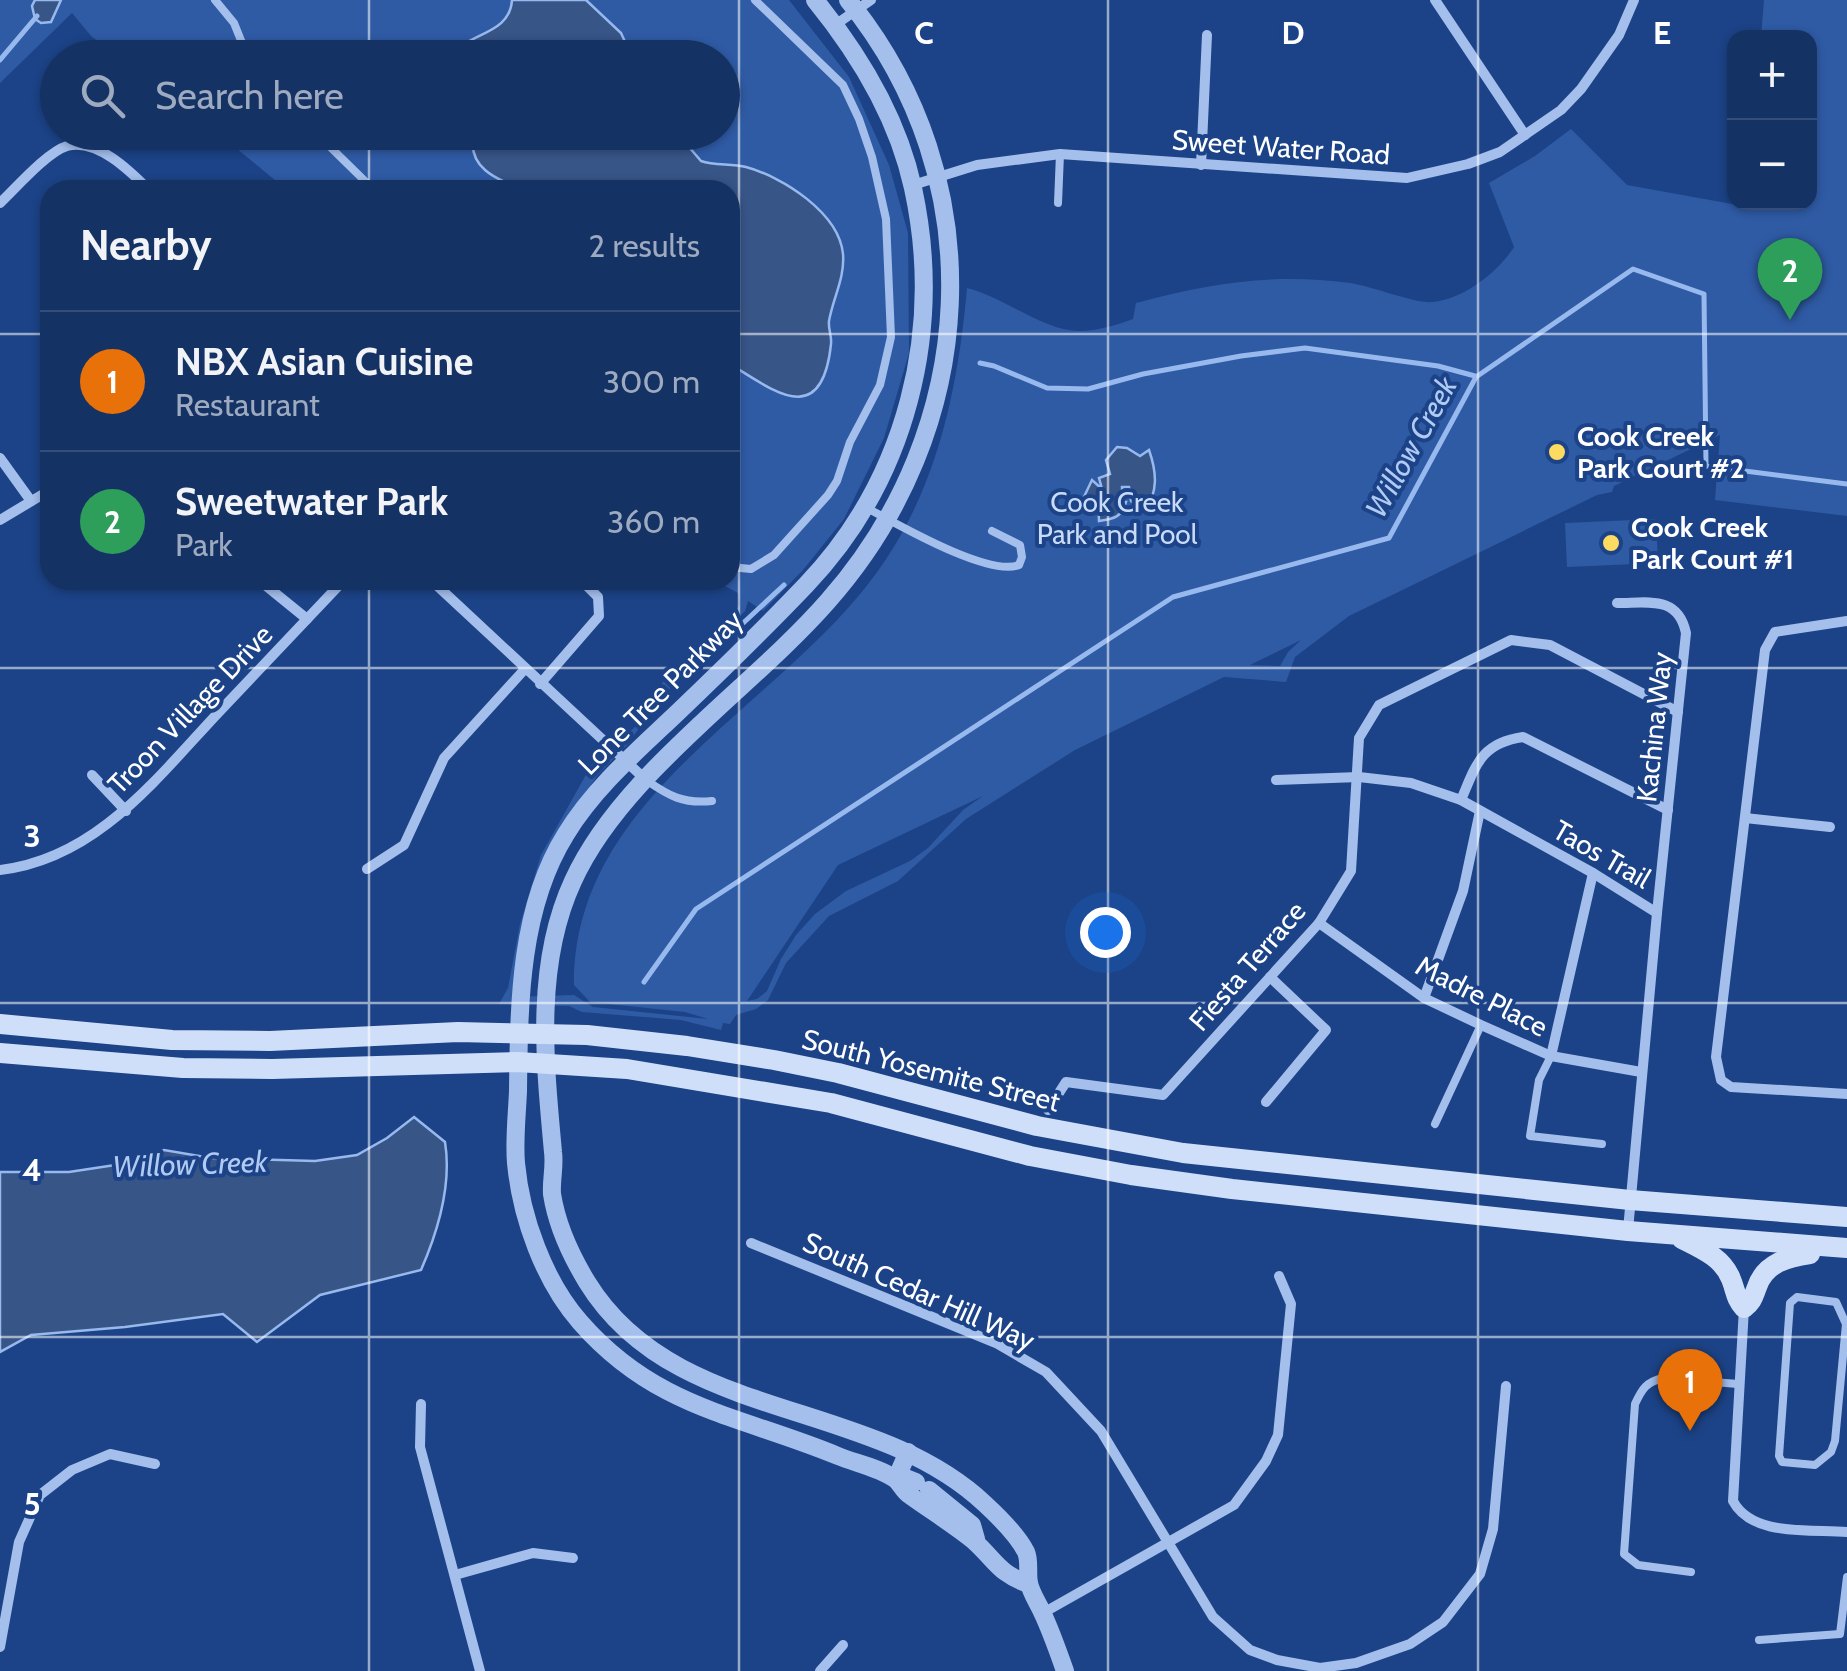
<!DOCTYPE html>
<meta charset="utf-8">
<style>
body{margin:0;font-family:Cabin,sans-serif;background:#1e3a6b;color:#f1f3f6}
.controls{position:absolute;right:30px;top:30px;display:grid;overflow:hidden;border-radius:20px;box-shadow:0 2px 8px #0004}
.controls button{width:90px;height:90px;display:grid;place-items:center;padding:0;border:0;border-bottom:2px solid #344d79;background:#153265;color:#f1f3f6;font:50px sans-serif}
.you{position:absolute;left:1105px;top:932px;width:35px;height:35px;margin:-25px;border:8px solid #fff;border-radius:50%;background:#1a73e8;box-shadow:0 0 0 15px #1a73e833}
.badge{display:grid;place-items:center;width:65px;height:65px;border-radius:50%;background:#bca0f2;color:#fff;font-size:32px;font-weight:700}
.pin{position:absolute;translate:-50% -82px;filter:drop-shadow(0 2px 5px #0008)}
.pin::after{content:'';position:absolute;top:52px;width:35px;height:30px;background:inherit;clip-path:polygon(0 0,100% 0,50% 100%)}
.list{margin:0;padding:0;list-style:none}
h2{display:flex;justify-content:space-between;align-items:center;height:130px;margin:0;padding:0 40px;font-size:42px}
h2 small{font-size:32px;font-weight:400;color:#9daabf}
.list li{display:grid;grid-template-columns:65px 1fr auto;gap:30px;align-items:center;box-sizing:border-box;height:140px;padding:0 40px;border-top:2px solid #344d79}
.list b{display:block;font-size:38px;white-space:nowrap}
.list p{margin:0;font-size:32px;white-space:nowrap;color:#9daabf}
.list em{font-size:32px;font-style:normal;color:#9daabf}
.icon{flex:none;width:55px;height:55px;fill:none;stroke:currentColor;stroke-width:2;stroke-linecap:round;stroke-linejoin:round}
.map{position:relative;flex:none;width:1847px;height:1671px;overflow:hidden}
.search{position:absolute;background:#153265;box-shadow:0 2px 8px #0004;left:40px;top:40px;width:700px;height:110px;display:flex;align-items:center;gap:25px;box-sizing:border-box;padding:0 35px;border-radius:55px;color:#9daabf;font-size:38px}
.panel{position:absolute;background:#153265;box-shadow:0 2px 8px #0004;left:40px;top:180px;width:700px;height:410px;border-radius:30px}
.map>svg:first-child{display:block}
.green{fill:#2f5ba5;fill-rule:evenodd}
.water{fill:#385588;stroke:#97b9ee;stroke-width:2.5}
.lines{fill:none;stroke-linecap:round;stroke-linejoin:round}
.stream{stroke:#97b9ee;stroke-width:5}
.service{stroke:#a4bfec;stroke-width:8}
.minor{stroke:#a4bfec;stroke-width:10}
.tertiary{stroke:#a4bfec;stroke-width:18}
.secondary{stroke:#d0dff9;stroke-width:20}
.grid{fill:none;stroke:#fff;stroke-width:2.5;stroke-opacity:0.55}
.poi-dot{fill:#fddb61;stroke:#1c4387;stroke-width:4}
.labels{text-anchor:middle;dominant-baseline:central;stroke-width:8;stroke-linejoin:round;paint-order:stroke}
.street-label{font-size:28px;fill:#fff;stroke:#1c4387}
.poi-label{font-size:28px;font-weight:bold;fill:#fff;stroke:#1c4387;text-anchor:start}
.park-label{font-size:28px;fill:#c9dbf9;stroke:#1c4387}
.water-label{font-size:30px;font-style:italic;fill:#b0caf3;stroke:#1c4387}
.grid-label{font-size:32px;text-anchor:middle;font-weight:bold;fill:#fff;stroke:#1c4387;stroke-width:8;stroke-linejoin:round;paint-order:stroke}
</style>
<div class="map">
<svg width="1847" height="1671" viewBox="0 0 1847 1671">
<rect width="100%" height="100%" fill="#1c4387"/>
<g class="green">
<path d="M0,0h789l60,77 40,88 19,68 1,120 -25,85 -40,81 -41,51 -40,41 -15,-10 -3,10 -90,93 -26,39 -32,33 -25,37 -58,184 60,-2 19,12 115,12 -23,-7 -95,-10 -16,-17c-1,-189 202,-275 301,-410 62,-84 83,-185 92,-287 37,9 76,43 112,43 19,0 37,-6 54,-12l3,-16c73,-20 138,-30 214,-20 22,3 65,21 83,19 31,-3 65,-30 81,-55l-25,-64 46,-27 36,-27 56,56 116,21 1,-4h66v-164l-49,-1 3,-37h83v516l-132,-16 5,-65 -106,51 -2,6 -15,3 -248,121 -54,41 -9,25 -62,-5 -149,73 -109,69 -68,62 -69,35 -43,47 -18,37 -12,9 -20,6 -6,9 -7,-1 -2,7 -40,-10 -99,-8 -13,-6 -70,-2 9,-16 12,-64 21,-69 51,-91 43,-37 15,-30 27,-31 54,-49 9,-13 -2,-11 -24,-13h16v-390h-443l-69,-57 504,-1v-74l-601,-1 -29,-20 -20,-24 -72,70zM1301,640l-13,12 -8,14 -30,-1zM983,796l-20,14 -35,38 -18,13 -64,30 -31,23 -19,21 -15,24 -14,32 -10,8 -10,2 91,-136z"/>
<path d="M1656,519l2,44 -91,4 -2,-44z"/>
</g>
<g class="water">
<path d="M35,0h26l-10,22 -10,1 -6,-4 -3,-13z"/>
<path d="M512,0h74l35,33 11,24h-180c13,-25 58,-21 60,-57z"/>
<path d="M474,133h203l24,28c14,5 30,2 45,6 37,10 93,46 97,87 2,24 -10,44 -14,67 -1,8 3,15 2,23 -9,86 -57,47 -101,20v-174h-205c-29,-11 -59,-22 -51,-57z"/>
<path d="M1117,447l10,1 13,8 9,-6c8,23 9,41 -4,62l-14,-11 -2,-14h-7v15h4c-4,15 -12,17 -27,19l-1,-25 -7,7 -9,-2 10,-21 10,9 -3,-11 11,-4 -4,-14z"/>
<path d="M414,1117l31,25c7,43 -7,89 -24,128l-101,25 -63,47 -34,-28 -98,13 -94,8 -31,17v-180h69l66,-10 29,-12 47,8 104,3 42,-6 30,-17z"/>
</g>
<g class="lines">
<g class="stream">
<path d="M0,60l37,-44"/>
<path d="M980,363l14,3 53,22 41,1 55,-15 98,-18 64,-8 133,18 37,10"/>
<path d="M685,666l9,3 90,-84"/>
<path d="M644,982l52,-73 477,-312 216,-59 87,-161 157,-108 71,25 2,172 141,18"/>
</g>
<g class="service">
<path d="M215,0l19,23 14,35"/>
<path d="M315,132l59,58"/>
<path d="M1058,203l2,-49"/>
<path d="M867,508c30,16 121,69 152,57l3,-8 -2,-12 -28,-14"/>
<path d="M730,567l21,2 23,-14 54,-60 9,-14 13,-39 30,-57 11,-48 -5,-118 -14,-62 -13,-38 -16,-34 -88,-85"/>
<path d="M646,780c23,16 37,24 66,21"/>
<path d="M1551,1056l-12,24 -9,56 72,8"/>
<path d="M1435,1124l46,-99"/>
<path d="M1797,1297l39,5 10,22 -11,117 -4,11 -16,13 -33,-3 -3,-6 11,-153z"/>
<path d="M1691,1572l-53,-7 -14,-11 11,-150c7,-15 11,-22 28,-26l75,6"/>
<path d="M1759,1640l81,-6 7,-57"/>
</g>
<g class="minor">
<path d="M1435,0l90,135"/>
<path d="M835,25l36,-25"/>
<path d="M1201,165l6,-130"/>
<path d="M913,185l64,-20 83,-11 347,24 61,-14 32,-12 61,-42 20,-21 38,-54 15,-35"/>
<path d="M0,203c16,-15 47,-51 67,-57 30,-8 63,25 82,44"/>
<path d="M0,458l31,43"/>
<path d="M0,520l50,-30"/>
<path d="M259,580l48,39"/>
<path d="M431,580l215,200"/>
<path d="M1617,603c31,0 61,-8 69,30l-29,280"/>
<path d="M1847,621l-72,11 -10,18 -49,407 5,23 10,7 116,7"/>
<path d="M540,684l59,-68 -1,-19 -17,-17"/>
<path d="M92,775l34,36"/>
<path d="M1276,780l83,-3 52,6 50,17 132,73 64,40 -29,317"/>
<path d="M1461,800c15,-35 20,-57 62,-63l145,73"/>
<path d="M1745,818l85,9"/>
<path d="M367,869l37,-24 40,-87 80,-88"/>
<path d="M0,870c96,-11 156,-91 218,-157 42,-44 84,-89 126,-133"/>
<path d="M1319,923l105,75 57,27 70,31 90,16"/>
<path d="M1424,998l39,-107 17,-80"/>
<path d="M1551,1056l42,-183"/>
<path d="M1266,1102l60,-72 -56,-53"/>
<path d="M1048,1110l18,-28 97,13 156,-172 32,-52 8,-133 20,-33 132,-65 39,5 128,67"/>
<path d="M751,1243l245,100 50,29 55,59 112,186 37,33 27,10 43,8 36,-5 54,-19 33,-22 37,-48 13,-45 13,-143"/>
<path d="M1744,1308l-11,193c19,36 78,28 114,31"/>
<path d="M421,1404l-1,43 60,224"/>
<path d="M455,1575l78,-22 40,5"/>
<path d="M1043,1613l191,-108 32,-44 12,-26 13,-131 -12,-28"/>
<path d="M0,1647l19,-105 21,-47 32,-25 38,-16 45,10"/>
<path d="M820,1671l23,-26"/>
</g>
<g class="tertiary">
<path d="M815,0c44,54 83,119 98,188 31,143 -6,291 -107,397 -42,44 -86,87 -130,129 -39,37 -82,74 -110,120 -47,75 -47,172 -48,257 -1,24 -4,49 -2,72 5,54 28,118 64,159 76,87 159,93 258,134 17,7 42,12 57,23 5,4 8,11 13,15 22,16 45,30 66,47 22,20 25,33 55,43"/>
<path d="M848,0c147,181 131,430 -20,601 -78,89 -207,174 -255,280 -39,84 -28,183 -20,271 2,14 -2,28 -1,42 5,32 18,60 35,88 87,142 283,114 398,222 13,12 33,32 41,48 4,9 1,21 3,31 2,10 9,20 13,29 9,19 16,39 23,59"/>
<path d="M908,1452l-12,27 10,-1 10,4"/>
<path d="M929,1490l43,35 4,14"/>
</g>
<g class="secondary">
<path d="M0,1024l172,16 98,1 188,-9 129,3 100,11 87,14 64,13 199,53 146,27 447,47 217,17"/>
<path d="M0,1053l183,15 89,1 246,-7 109,7 204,34 199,53 101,19 101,14 396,42 219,17"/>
<path d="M1682,1239c20,10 41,19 49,40 5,12 4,19 13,29 9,-7 9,-11 13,-21 8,-24 31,-30 53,-33"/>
</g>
</g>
<path class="grid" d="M369,0v58M739,0v1671M1108,0v1671M1478,0v1671M369,132v58M0,334h50M730,334h1117M369,580v1091M0,668h1847M0,1003h1847M0,1337h1847"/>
<g class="poi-dot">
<circle cx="1557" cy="452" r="10"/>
<circle cx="1611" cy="543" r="10"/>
</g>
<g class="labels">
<g class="street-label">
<text transform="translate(1281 147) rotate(4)">Sweet Water Road</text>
<text transform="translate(660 692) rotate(-45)">Lone Tree Parkway</text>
<text transform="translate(190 709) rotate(-46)">Troon Village Drive</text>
<text transform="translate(1654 727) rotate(-84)">Kachina Way</text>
<text transform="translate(1602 854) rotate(30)">Taos Trail</text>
<text transform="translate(1247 966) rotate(-49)">Fiesta Terrace</text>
<text transform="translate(1482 996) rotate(27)">Madre Place</text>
<text transform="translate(931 1070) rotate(14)">South Yosemite Street</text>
<text transform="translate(919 1291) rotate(24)">South Cedar Hill Way</text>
</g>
<g class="poi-label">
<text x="1577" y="436">Cook Creek<tspan x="1577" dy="32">Park Court #2</tspan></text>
<text x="1631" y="527">Cook Creek<tspan x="1631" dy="32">Park Court #1</tspan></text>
</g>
<g class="park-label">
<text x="1117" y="502">Cook Creek<tspan x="1117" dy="32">Park and Pool</tspan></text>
</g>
<g class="water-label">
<text transform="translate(1411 447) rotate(-61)">Willow Creek</text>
<text transform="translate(190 1164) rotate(-2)">Willow Creek</text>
</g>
</g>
<g class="grid-label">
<text x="924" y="44">C</text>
<text x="1293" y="44">D</text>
<text x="1662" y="44">E</text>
<text x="32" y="847">3</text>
<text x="32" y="1181">4</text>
<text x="32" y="1515">5</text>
</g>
</svg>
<div class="controls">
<button>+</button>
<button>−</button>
</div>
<div class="you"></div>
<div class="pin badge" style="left:1690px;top:1431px;background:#e8710a">1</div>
<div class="pin badge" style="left:1790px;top:320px;background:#2e9e5b">2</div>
<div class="search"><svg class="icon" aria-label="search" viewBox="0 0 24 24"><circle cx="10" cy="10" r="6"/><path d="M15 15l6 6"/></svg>Search here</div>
<section class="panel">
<h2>Nearby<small>2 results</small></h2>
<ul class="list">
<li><span class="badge" style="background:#e8710a">1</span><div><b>NBX Asian Cuisine</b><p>Restaurant</p></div><em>300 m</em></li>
<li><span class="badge" style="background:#2e9e5b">2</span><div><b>Sweetwater Park</b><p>Park</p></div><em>360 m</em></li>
</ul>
</section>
</div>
